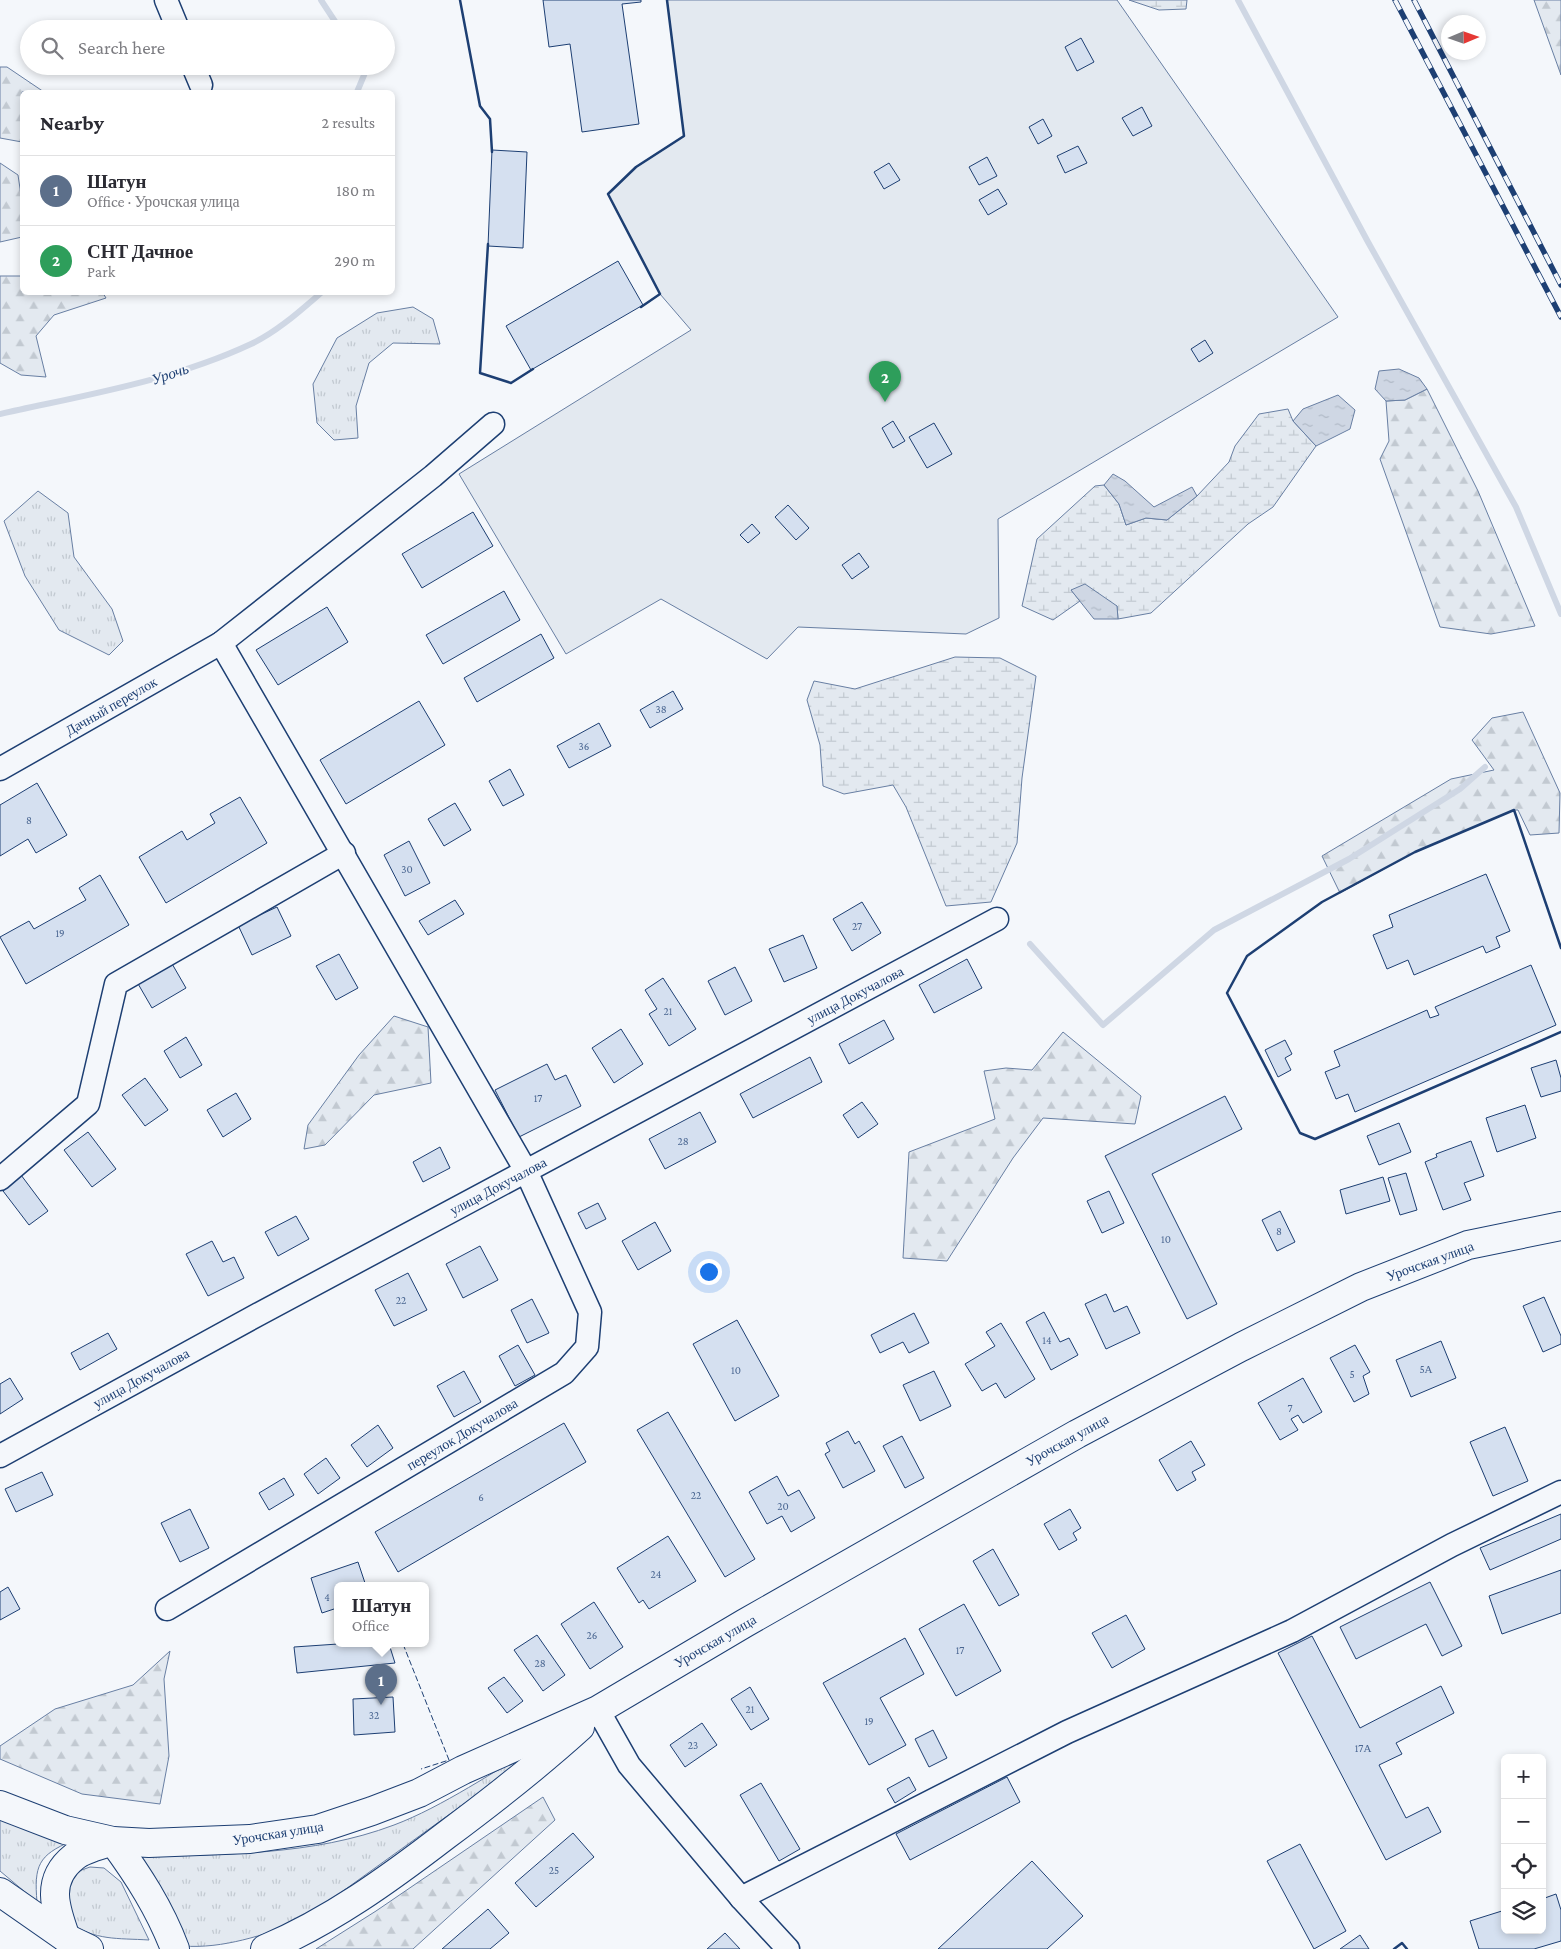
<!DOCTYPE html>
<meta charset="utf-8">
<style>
body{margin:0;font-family:"Crimson Pro",serif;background:#f2f2f3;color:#2b2b33}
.controls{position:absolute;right:15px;bottom:15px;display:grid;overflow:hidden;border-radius:8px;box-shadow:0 2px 8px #0003}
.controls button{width:45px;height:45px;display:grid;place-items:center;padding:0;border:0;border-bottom:1px solid #e1e1e2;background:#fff;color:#2b2b33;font:25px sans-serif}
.compass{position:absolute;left:1441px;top:15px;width:45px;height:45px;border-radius:50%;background:#fff;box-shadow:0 2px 8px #0003;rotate:88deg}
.you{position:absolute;left:708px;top:1271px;width:18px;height:18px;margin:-12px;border:4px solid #fff;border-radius:50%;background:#1a73e8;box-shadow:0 0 0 8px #1a73e833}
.badge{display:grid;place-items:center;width:32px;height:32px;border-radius:50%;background:#c62828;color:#fff;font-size:16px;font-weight:700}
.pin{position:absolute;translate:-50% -41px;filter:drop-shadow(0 1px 2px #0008)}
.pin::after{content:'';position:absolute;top:26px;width:18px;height:15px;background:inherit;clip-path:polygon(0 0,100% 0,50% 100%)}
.popup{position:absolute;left:334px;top:1582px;width:95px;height:65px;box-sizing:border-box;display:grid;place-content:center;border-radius:8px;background:#fff;filter:drop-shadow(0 1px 4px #0005);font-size:16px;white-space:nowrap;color:#7c7c81}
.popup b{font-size:19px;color:#2b2b33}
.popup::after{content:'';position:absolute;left:50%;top:100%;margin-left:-10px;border:10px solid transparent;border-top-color:#fff}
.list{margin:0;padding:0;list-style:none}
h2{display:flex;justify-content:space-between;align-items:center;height:65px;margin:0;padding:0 20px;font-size:21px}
h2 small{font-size:16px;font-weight:400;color:#7c7c81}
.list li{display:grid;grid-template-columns:32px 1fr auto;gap:15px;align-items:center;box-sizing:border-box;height:70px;padding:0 20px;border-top:1px solid #e1e1e2}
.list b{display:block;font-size:19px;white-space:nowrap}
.list p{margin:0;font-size:16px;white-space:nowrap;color:#7c7c81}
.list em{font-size:16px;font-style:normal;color:#7c7c81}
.icon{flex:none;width:28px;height:28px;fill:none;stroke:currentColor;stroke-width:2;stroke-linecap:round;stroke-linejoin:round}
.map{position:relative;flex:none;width:1561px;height:1949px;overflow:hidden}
.search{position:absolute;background:#fff;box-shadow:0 2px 8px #0003;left:20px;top:20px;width:375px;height:55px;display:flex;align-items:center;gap:12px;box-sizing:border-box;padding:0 18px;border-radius:28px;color:#7c7c81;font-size:19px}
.panel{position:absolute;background:#fff;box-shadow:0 2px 8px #0003;left:20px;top:90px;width:375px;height:205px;border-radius:8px}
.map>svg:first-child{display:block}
.grass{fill:url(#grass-tufts);stroke:#687fa3}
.forest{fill:url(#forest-firs);stroke:#687fa3}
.wetland{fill:url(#wetland-marsh);stroke:#687fa3}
.garden{fill:#e3e9f0;stroke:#687fa3}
.water{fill:url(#water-ripples);stroke:#687fa3}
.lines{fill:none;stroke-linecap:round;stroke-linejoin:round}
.stream{stroke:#cfd7e4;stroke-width:6}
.building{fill:#d5e0f0;stroke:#1d3f73}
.minor-casing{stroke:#1d3f73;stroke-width:25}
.major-casing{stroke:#1d3f73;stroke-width:30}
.minor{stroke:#f4f7fb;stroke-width:22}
.major{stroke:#f4f7fb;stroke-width:28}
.rail-casing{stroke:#1d3f73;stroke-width:5.5}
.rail{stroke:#f4f7fb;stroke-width:4;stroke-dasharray:11;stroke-linecap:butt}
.fence{stroke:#1d3f73;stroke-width:1;stroke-dasharray:6 2.5;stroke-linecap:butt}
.wall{stroke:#1d3f73;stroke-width:2.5}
.labels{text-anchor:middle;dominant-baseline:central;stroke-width:4;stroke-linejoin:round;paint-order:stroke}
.number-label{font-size:11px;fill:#4b6792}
.street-label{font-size:14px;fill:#1d3f73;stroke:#f4f7fb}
.water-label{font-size:15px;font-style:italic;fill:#1d3f73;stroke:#f4f7fb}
</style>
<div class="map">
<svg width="1561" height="1949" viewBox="0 0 1561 1949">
<defs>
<pattern id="grass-tufts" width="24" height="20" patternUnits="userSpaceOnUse" patternTransform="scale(1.25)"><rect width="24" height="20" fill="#e3e9f0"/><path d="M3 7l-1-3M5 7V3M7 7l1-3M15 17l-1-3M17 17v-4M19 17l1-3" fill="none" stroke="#c2c9d1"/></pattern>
<pattern id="forest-firs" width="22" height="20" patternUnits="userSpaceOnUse" patternTransform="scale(1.25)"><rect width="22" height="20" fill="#e3e9f0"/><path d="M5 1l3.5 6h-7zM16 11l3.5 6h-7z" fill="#c2c9d1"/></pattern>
<pattern id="wetland-marsh" width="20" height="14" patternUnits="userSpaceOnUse" patternTransform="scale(1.25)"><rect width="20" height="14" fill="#e3e9f0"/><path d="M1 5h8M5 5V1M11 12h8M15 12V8" fill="none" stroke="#c2c9d1"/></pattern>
<pattern id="water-ripples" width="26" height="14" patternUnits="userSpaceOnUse" patternTransform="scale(1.25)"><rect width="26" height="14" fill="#cfd7e4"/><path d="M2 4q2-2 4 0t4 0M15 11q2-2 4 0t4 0" fill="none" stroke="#b1bac7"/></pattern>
</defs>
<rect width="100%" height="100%" fill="#f4f7fb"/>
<g class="grass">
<path d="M413,307l20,12 7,25 -47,-1 -24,20 -13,43 2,32 -24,2 -17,-17 -4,-39 24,-46 40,-25z"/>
<path d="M38,491l30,22 6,44 38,52 11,32 -14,14 -50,-25 -34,-54 -21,-55z"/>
<path d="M554,1739l-254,183c-37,13 -77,27 -117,24l-47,-89c87,-3 176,-1 258,-32 48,-18 102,-55 147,-81z"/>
<path d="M0,1815l72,26c-34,14 -38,25 -35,61l-37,-31z"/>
<path d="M90,1867l14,1 17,14 28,58c-32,-2 -53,1 -81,-18l-3,-40 11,-10z"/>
</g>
<g class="forest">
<path d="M1534,0h27v75z"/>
<path d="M0,67h7l37,25h-22v50l-22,-4z"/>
<path d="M0,163l18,12 4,27v35l-22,5z"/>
<path d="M0,276h22v16l81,1 3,5 -52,17 -18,21 10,41 -25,-2 -21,-12z"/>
<path d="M1427,389l51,102 57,135 -44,8 -51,-7 -60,-168 9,-18 -3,-40 19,-1z"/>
<path d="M1523,712l37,81 -1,40 -29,2 -12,-25h-4l-99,42 -75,41 -18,-37 129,-77 43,-9 -22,-30 20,-22z"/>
<path d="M394,1016l34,11 3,56 -57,12 -49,50 -21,4 4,-24 51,-70z"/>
<path d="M1063,1032l78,64 -6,28 -92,-6 -30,40 -66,103 -44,-3 6,-106 86,-33 -11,-48 22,-3 26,2z"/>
<path d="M170,1651l-6,28 5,77 -9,48 -78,-10 -82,-35v-13l55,-37 78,-24z"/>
<path d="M543,1797l12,23 -142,129h-97l60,-38z"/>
</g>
<g class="wetland">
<path d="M1129,0h58l-1,9 -27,1z"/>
<path d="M1288,409l5,12 23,25 -43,61 -25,17 -97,89 -33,6 -1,-13 -46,-16 9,11 -27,19 -31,-14 15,-67 58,-53 9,-1 15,19 7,21 20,-7 21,2 30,-24 32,-34 6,-16 24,-32z"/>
<path d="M955,657l45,1 36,18 -14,102 -5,65 -26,59 -45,4 -40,-99 -13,-22 -49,9 -21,-8 -3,-41 -13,-45 7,-19 41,8z"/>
</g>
<path class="garden" d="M667,0h450l221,317 -340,202 1,99 -33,16 -168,-7 -31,32 -106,-60 -95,55 -107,-180 232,-144 -31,-36 -52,-100 28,-27 48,-31z"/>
<g class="water">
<path d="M1399,369l20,9 8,11 -22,11 -19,1 -11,-12 4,-18z"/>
<path d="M1338,395l17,15 -5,19 -34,17 -23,-25 10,-12z"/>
<path d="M1113,474l12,7 29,26 38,-20 5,9 -30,24 -21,-2 -20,7 -7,-21 -15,-19z"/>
<path d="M1085,584l32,22 1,13h-24l-23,-29z"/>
</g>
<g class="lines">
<g class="stream">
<path d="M321,0l19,29"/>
<path d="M1238,0l130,242 148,265 45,107"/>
<path d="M357,92l10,-24 -1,-2"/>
<path d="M0,414c85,-19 172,-33 251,-70 26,-12 50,-34 71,-52"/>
<path d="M1030,944l73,81 111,-95 135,-71 111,-70 25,-22"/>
</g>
</g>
<g class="building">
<path d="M543,0h98v2l-19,2 17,120 -57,8 -12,-88 -21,3z"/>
<path d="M1081,38l13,24 -17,9 -12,-24z"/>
<path d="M1142,107l10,19 -19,10 -11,-18z"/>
<path d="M1043,119l9,17 -14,8 -9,-17z"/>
<path d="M1078,146l9,17 -22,10 -8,-17z"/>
<path d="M492,150l35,2 -4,96 -35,-2z"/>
<path d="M987,157l10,19 -18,9 -10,-18z"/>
<path d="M889,163l11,17 -16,9 -10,-17z"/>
<path d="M998,189l9,15 -19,11 -9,-15z"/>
<path d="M618,261l25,44 -112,65 -25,-44z"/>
<path d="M1205,340l8,13 -14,9 -8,-13z"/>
<path d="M893,421l12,20 -12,7 -11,-20z"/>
<path d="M934,423l18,31 -25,14 -18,-31z"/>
<path d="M788,505l21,23 -13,12 -21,-23z"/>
<path d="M473,512l20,34 -71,42 -20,-34z"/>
<path d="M752,524l8,9 -12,10 -8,-8z"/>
<path d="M859,553l10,14 -17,12 -10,-14z"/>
<path d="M504,591l16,29 -77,44 -17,-29z"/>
<path d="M327,607l21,35 -70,43 -22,-35z"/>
<path d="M541,634l13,24 -77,44 -13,-24z"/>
<path d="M673,691l10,18 -33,19 -10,-18z"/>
<path d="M419,701l26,44 -99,59 -26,-44z"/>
<path d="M599,723l12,23 -42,22 -12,-22z"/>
<path d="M510,769l14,26 -21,11 -14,-25z"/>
<path d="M37,783l30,52 -31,18 -8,-14 -28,17v-51z"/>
<path d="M240,797l27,46 -101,60 -27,-46 43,-26 5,9 28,-17 -5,-9z"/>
<path d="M455,803l16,27 -27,16 -16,-27z"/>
<path d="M409,841l21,42 -25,13 -21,-41z"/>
<path d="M1486,874l24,57 -14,6 4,10 -14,6 -3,-7 -69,29 -6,-15 -21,9 -14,-34 20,-8 -4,-12z"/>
<path d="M100,875l29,50 -103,59 -26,-47 29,-16 5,8 52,-29 -7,-12z"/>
<path d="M455,900l9,14 -36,21 -9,-14z"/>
<path d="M862,902l19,31 -29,18 -19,-32z"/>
<path d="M277,907l14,29 -39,19 -14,-30z"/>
<path d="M803,935l14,33 -33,14 -15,-33z"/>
<path d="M339,954l19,34 -22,12 -20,-34z"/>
<path d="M967,959l15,29 -48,25 -15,-28z"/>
<path d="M171,962l15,26 -34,20 -15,-26z"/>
<path d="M1531,965l25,60 -201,87 -7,-18 -12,5 -11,-27 15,-6 -6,-15 93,-41 3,8 9,-3 -4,-8z"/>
<path d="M735,967l17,34 -27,14 -17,-34z"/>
<path d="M663,978l33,51 -27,17 -20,-32 8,-5 -12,-19z"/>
<path d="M884,1020l10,19 -45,25 -10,-20z"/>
<path d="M621,1029l22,35 -29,19 -22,-35z"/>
<path d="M186,1037l16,28 -22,13 -16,-27z"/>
<path d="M1285,1040l7,14 -7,4 6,12 -13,7 -13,-27z"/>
<path d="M810,1057l12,25 -69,36 -13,-24z"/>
<path d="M1556,1060l5,18v13l-20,6 -10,-29z"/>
<path d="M547,1064l8,16 11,-5 15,31 -62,31 -24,-47z"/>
<path d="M145,1078l23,32 -23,16 -23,-31z"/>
<path d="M236,1093l15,26 -28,18 -16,-27z"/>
<path d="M1225,1096l17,33 -90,45 65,130 -30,15 -82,-163z"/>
<path d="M862,1102l16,22 -20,14 -15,-23z"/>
<path d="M1525,1105l11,33 -39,14 -11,-34z"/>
<path d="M700,1112l16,30 -51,27 -16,-30z"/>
<path d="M1399,1123l12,29 -32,13 -12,-29z"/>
<path d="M88,1132l28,37 -24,18 -28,-37z"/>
<path d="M1471,1141l13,35 -20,7 7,17 -28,10 -18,-48 12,-5 -1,-3z"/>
<path d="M440,1147l10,21 -27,14 -10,-20z"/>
<path d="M18,1171l30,40 -19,14 -29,-38z"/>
<path d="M1406,1173l11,37 -17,5 -12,-37z"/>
<path d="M1383,1177l7,24 -44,13 -6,-24z"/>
<path d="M1109,1191l15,32 -22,10 -15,-32z"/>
<path d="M598,1203l8,16 -20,10 -8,-16z"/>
<path d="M1280,1211l15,31 -18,9 -15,-31z"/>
<path d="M296,1216l13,23 -31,17 -13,-24z"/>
<path d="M655,1222l16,29 -33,19 -16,-29z"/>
<path d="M212,1241l11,21 11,-5 10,21 -36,18 -22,-42z"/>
<path d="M480,1246l18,34 -35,18 -17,-34z"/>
<path d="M408,1273l19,37 -33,16 -19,-36z"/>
<path d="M1106,1294l8,18 13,-6 13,27 -34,16 -21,-45z"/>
<path d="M1544,1297l17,39v8l-18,8 -20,-46z"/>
<path d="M532,1299l17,34 -22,10 -16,-33z"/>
<path d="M1044,1312l16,30 9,-4 9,17 -27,15 -25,-48z"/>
<path d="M914,1313l15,30 -20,10 -6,-11 -23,11 -9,-18z"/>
<path d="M737,1320l42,76 -44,25 -42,-77z"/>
<path d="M1001,1323l34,56 -30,19 -9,-15 -14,8 -17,-27 30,-18 -9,-14z"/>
<path d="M108,1333l9,16 -37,21 -9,-17z"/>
<path d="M1441,1341l15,37 -45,19 -15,-37z"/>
<path d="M518,1345l17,30 -20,11 -16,-30z"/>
<path d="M1355,1345l15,27 -7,4 6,18 -15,8 -24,-44z"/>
<path d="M464,1371l17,31 -27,15 -17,-31z"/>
<path d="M934,1371l17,35 -31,15 -17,-36z"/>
<path d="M10,1378l13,21 -23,15v-30z"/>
<path d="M1303,1378l19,34 -19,11 -5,-8 -7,4 7,11 -18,10 -22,-37z"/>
<path d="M668,1412l87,147 -30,18 -88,-147z"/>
<path d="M564,1423l22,39 -188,110 -23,-40z"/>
<path d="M378,1425l15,23 -26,19 -16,-22z"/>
<path d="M1505,1427l23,54 -35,15 -23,-54z"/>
<path d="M848,1431l7,13 4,-3 16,30 -32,17 -18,-34 5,-3 -4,-8z"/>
<path d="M902,1436l22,42 -19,10 -22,-42z"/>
<path d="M1191,1441l14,24 -13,7 4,8 -19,11 -18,-31z"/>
<path d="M326,1458l14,20 -22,16 -14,-20z"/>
<path d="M42,1472l11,23 -37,17 -11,-23z"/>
<path d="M777,1476l11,20 11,-6 16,28 -24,14 -9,-16 -15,8 -18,-32z"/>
<path d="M284,1478l10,17 -25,15 -10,-17z"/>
<path d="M190,1509l19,39 -29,14 -19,-39z"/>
<path d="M1070,1509l11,19 -8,5 4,7 -18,10 -15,-26z"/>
<path d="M1561,1514v25l-71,31 -10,-22z"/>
<path d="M668,1536l28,45 -47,28 -6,-9 -4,3 -22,-35z"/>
<path d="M993,1549l26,46 -20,11 -26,-45z"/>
<path d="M358,1562l8,24h-29v22l-15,5 -11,-35z"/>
<path d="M1561,1570v43l-59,21 -13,-38z"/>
<path d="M1430,1582l32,64 -20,10 -16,-32 -70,35 -16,-32z"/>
<path d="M8,1587l12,22 -20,11v-28z"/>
<path d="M594,1602l29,45 -33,22 -29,-45z"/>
<path d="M964,1604l37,67 -45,25 -37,-67z"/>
<path d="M1126,1615l19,34 -33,19 -20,-35z"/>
<path d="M537,1635l28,40 -22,16 -29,-41z"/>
<path d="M1312,1636l48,92 81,-42 13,27 -58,30 6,11 -23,11 27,53 22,-11 13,25 -55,28 -108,-207z"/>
<path d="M905,1638l19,36 -44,24 26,47 -37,20 -46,-82z"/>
<path d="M338,1644h51l6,19 -98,10 -3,-26z"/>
<path d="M504,1677l19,24 -16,12 -19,-25z"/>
<path d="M750,1687l19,32 -18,11 -20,-31z"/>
<path d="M393,1697l2,35 -41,3 -1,-36z"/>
<path d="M702,1723l15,22 -32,22 -15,-22z"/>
<path d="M933,1730l14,28 -18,9 -14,-28z"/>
<path d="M909,1777l7,13 -21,13 -8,-14z"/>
<path d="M1007,1777l13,25 -110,58 -14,-26z"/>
<path d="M761,1783l39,66 -21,12 -39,-66z"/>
<path d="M573,1833l21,24 -58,50 -21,-24z"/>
<path d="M1300,1844l46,87 -32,18 -47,-88z"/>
<path d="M1032,1861l51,55 -36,33h-109z"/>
<path d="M1556,1894l5,16v31l-27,8h-55l-9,-28 35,-11v20h37v-31z"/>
<path d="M488,1909l21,24 -19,16h-48z"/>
<path d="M725,1933l15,16h-33z"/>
<path d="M1360,1935l9,14h-29z"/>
</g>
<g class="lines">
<defs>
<g id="minor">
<path d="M166,0l12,29"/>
<path d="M193,66l8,19"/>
<path d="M0,769l221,-126 212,-167 60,-52"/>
<path d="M0,1179l88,-75 28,-120 228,-131"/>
<path d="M0,1456l259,-142 738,-395"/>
<path d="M167,1609l397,-236 23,-26 3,-35 -64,-141 -305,-528"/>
<path d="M598,1710l31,55 112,133 47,51"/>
<path d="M741,1898l326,-166 225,-101 160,-86 109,-53"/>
</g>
<g id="major">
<path d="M0,1805l65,25 48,11 36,2 101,-4 68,-10 54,-18 47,-18 44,-23 135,-60 147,-87 332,-189 164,-87 120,-60 107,-42 93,-19"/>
<path d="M0,1892l66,46 23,11"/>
<path d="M66,1938c-11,-30 -21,-58 8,-81 9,-8 28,-12 39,-16 25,34 47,68 62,108"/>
<path d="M265,1949c66,-28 124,-70 180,-113 47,-35 92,-70 135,-109"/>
</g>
</defs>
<use href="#minor" class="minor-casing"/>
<use href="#major" class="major-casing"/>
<use href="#minor" class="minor"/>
<use href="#major" class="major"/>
<defs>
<g id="rail">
<path d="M1395,0l166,317"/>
<path d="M1414,0l147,285"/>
</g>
</defs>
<use href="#rail" class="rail-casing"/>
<use href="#rail" class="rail"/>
<path class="fence" d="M403,1644l46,116 -28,9"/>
<g class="wall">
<path d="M460,0l20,106 10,13 2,33"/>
<path d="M488,244l-8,129 31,10 22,-14"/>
<path d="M641,307l19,-13 -52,-100 28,-27 48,-31 -17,-136"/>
<path d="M1561,948l-47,-138 -99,42 -93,50 -75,54 -20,37 73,140 15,6 246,-107"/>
<path d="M1394,1949l8,-6 5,6"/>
</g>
</g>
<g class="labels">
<g class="number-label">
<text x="661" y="709">38</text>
<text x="584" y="746">36</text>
<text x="29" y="820">8</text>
<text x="407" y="869">30</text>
<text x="857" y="926">27</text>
<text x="60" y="933">19</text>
<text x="668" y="1011">21</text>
<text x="538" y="1098">17</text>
<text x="683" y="1141">28</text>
<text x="1279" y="1231">8</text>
<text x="1166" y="1239">10</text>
<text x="401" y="1300">22</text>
<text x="1047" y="1340">14</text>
<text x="1426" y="1369">5А</text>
<text x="736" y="1370">10</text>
<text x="1352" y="1374">5</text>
<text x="1290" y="1408">7</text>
<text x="696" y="1495">22</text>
<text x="481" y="1497">6</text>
<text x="783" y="1506">20</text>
<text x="656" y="1574">24</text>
<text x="327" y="1597">4</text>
<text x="592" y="1635">26</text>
<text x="960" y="1650">17</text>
<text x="540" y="1663">28</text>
<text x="750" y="1709">21</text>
<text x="374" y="1715">32</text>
<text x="869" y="1721">19</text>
<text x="693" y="1745">23</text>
<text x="1363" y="1748">17А</text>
<text x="554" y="1870">25</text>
</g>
<g class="street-label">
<text transform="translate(111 706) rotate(-30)">Дачный переулок</text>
<text transform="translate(855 995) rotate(-28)">улица Докучалова</text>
<text transform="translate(498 1186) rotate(-28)">улица Докучалова</text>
<text transform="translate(1430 1261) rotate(-20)">Урочская улица</text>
<text transform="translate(141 1378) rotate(-29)">улица Докучалова</text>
<text transform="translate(462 1434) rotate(-31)">переулок Докучалова</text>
<text transform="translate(1067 1440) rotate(-29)">Урочская улица</text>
<text transform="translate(715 1641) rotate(-30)">Урочская улица</text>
<text transform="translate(278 1833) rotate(-9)">Урочская улица</text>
</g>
<g class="water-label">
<text transform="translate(170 374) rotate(-19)">Урочь</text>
</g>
</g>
</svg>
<div class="controls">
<button>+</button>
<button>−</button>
<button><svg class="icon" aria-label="locate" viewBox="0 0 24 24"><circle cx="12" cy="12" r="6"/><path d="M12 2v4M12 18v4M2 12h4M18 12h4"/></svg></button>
<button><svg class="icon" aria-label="layers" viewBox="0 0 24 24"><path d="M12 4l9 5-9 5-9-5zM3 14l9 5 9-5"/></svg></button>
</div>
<svg class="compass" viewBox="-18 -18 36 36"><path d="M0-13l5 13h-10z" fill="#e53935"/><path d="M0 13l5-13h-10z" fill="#7c7c81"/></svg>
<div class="you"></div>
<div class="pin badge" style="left:381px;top:1705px;background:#5c6f8a">1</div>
<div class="popup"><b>Шатун</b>Office</div>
<div class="pin badge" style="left:885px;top:402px;background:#2e9e5b">2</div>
<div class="search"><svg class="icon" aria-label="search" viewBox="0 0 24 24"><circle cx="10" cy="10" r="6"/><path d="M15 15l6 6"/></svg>Search here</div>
<section class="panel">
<h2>Nearby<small>2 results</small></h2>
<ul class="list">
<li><span class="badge" style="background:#5c6f8a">1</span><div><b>Шатун</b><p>Office · Урочская улица</p></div><em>180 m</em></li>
<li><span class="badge" style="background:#2e9e5b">2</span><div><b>СНТ Дачное</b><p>Park</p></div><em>290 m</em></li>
</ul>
</section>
</div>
